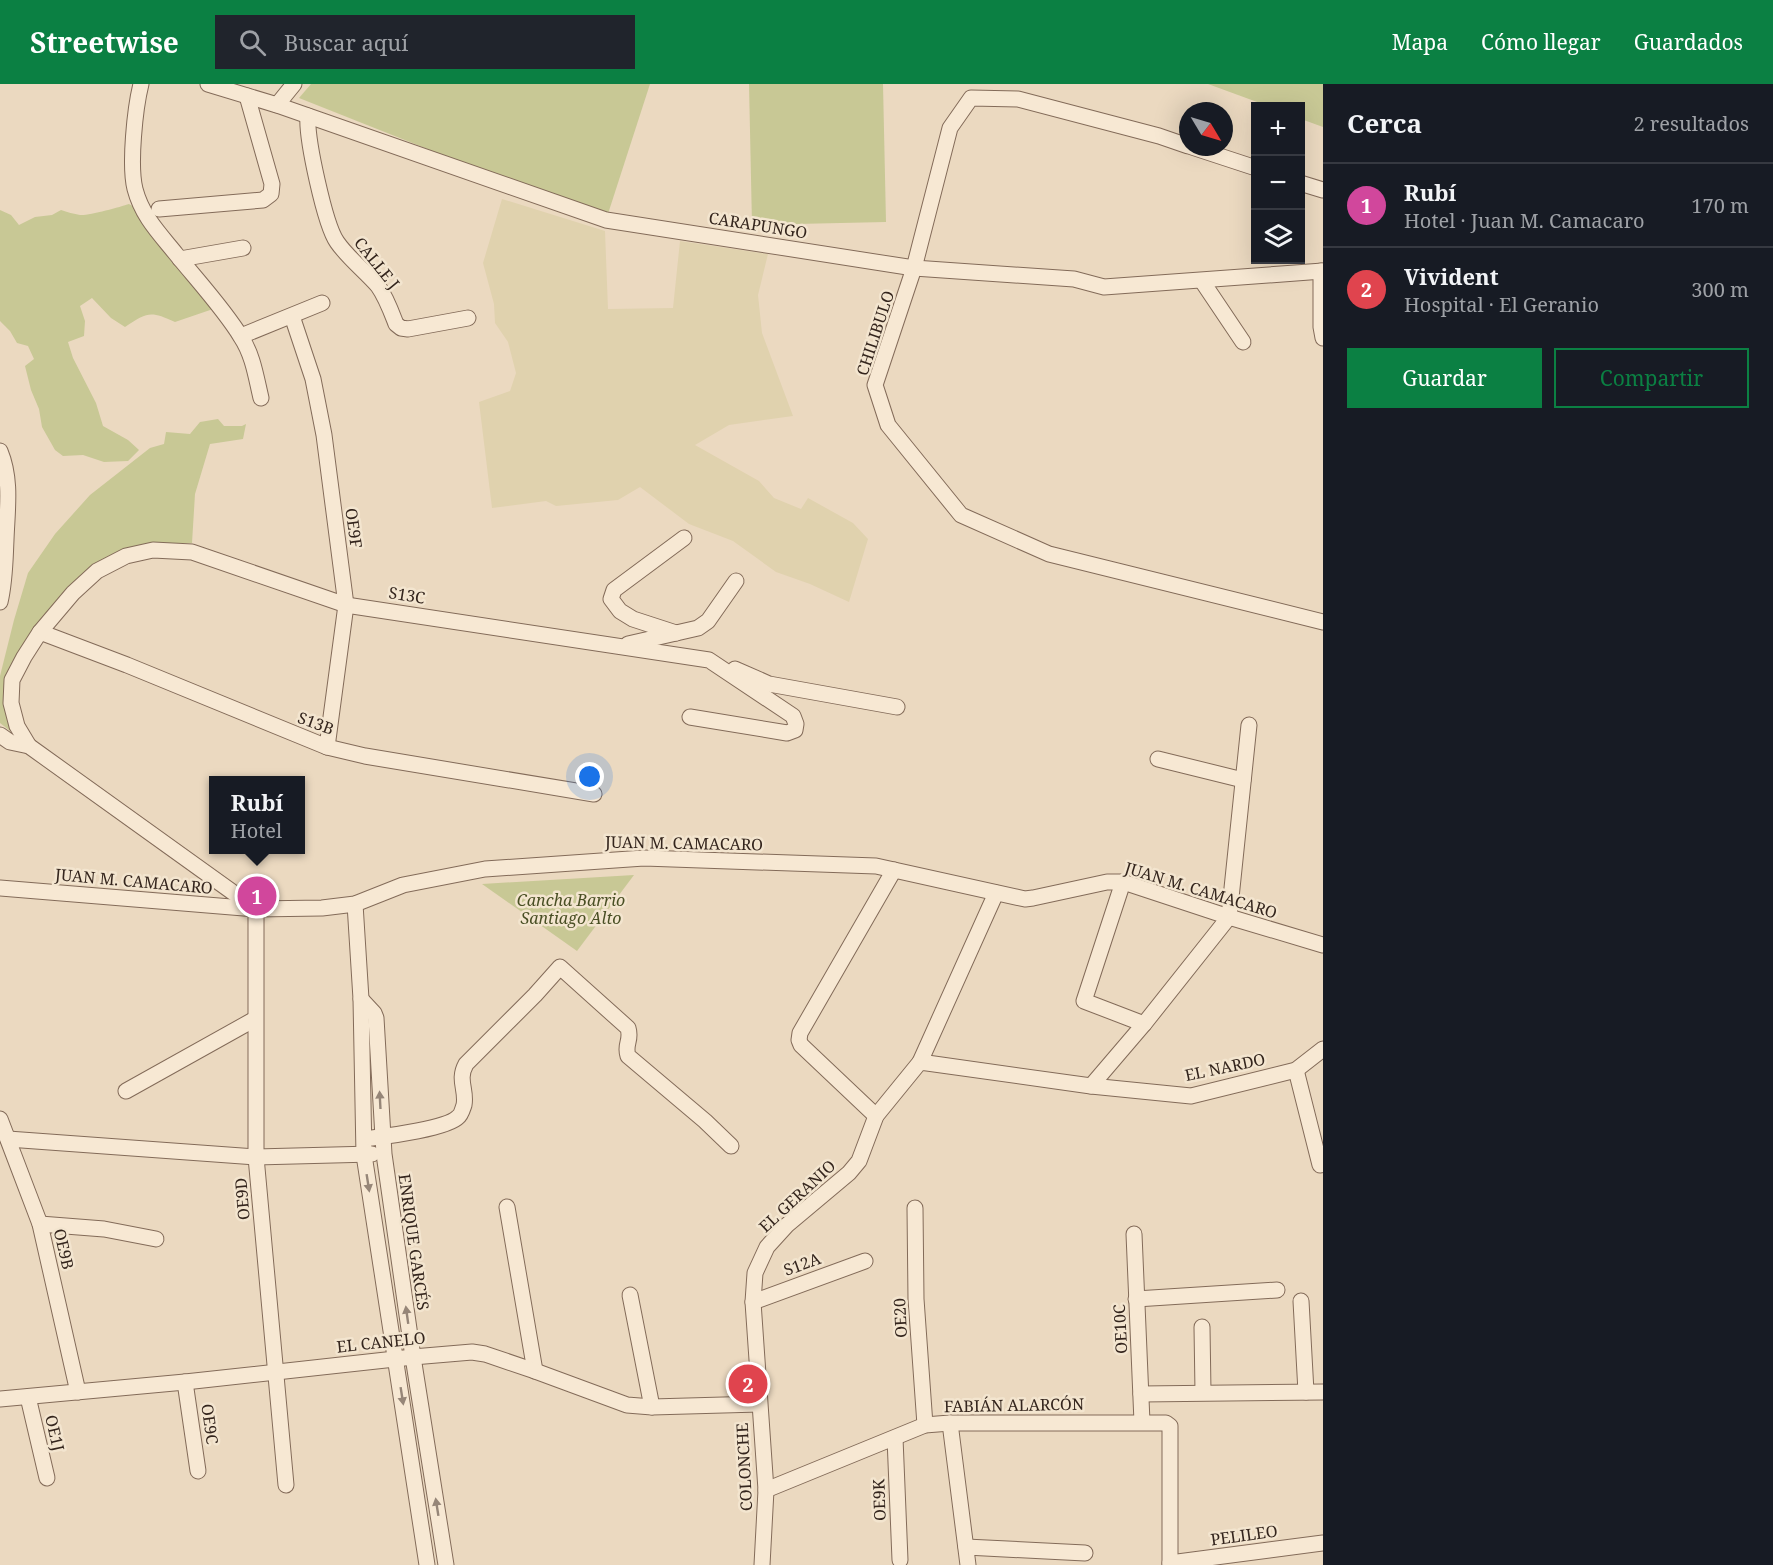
<!DOCTYPE html>
<html lang="es">
<meta charset="utf-8">
<style>
body{margin:0;font-family:"Noto Serif",serif;background:#20242c;color:#f1f3f6}
.controls{position:absolute;right:18px;top:18px;display:grid;overflow:hidden;border-radius:0px;box-shadow:0 6px 24px #0002}
.controls button{width:54px;height:54px;display:grid;place-items:center;padding:0;border:0;border-bottom:2px solid #363941;background:#171b24;color:#f1f3f6;font:30px sans-serif}
.compass{position:absolute;left:1179px;top:18px;width:54px;height:54px;border-radius:50%;background:#171b24;box-shadow:0 6px 24px #0002;rotate:128deg}
.you{position:absolute;left:590px;top:693px;width:21px;height:21px;margin:-15px;border:4px solid #fff;border-radius:50%;background:#1a73e8;box-shadow:0 0 0 9px #1a73e833}
.badge{display:grid;place-items:center;width:39px;height:39px;border-radius:50%;background:#0b8043;color:#fff;font-size:20px;font-weight:700}
.pin{position:absolute;translate:-50% -50%;border:3px solid #fff;box-shadow:0 2px 6px #0006}
.popup{position:absolute;left:209px;top:692px;width:96px;height:78px;box-sizing:border-box;display:grid;place-content:center;border-radius:0px;background:#171b24;filter:drop-shadow(0 2px 4px #0005);font-size:20px;white-space:nowrap;color:#9ea1a6}
.popup b{font-size:22px;color:#f1f3f6}
.popup::after{content:'';position:absolute;left:50%;top:100%;margin-left:-12px;border:12px solid transparent;border-top-color:#171b24}
.list{margin:0;padding:0;list-style:none}
h2{display:flex;justify-content:space-between;align-items:center;height:78px;margin:0;padding:0 24px;font-size:26px}
h2 small{font-size:20px;font-weight:400;color:#9ea1a6}
.list li{display:grid;grid-template-columns:39px 1fr auto;gap:18px;align-items:center;box-sizing:border-box;height:84px;padding:0 24px;border-top:2px solid #363941}
.list b{display:block;font-size:22px;white-space:nowrap}
.list p{margin:0;font-size:20px;white-space:nowrap;color:#9ea1a6}
.list em{font-size:20px;font-style:normal;color:#9ea1a6}
.actions{display:flex;gap:12px;padding:18px 24px}
.actions a{flex:1;padding:14px 0;border:2px solid #0b8043;border-radius:0px;text-align:center;font-size:21px;color:#0b8043}
.actions .main{background:#0b8043;color:#fff}
.icon{flex:none;width:33px;height:33px;fill:none;stroke:currentColor;stroke-width:2;stroke-linecap:round;stroke-linejoin:round}
.map{position:relative;flex:none;width:1323px;height:1481px;overflow:hidden}
header{display:flex;align-items:center;gap:36px;box-sizing:border-box;height:84px;padding:0 30px;background:#0b8043;color:#fff}
header strong{font-size:28px}
nav{display:flex;gap:33px;margin-inline-start:auto;font-size:21px}
.search{width:420px;height:54px;background:#20242c;display:flex;align-items:center;gap:15px;box-sizing:border-box;padding:0 21px;border-radius:0px;color:#9ea1a6;font-size:22px}
main{display:flex}
aside{flex:1;background:#171b24}
.map>svg:first-child{display:block}
.farmland{fill:#e0d2ae}
.green{fill:#c8c895}
.lines{fill:none;stroke-linecap:round;stroke-linejoin:round}
.minor-casing{stroke:#836b59;stroke-width:17}
.minor{stroke:#f7e8d3;stroke-width:15}
.oneway{fill:#968678}
.labels{text-anchor:middle;dominant-baseline:central;stroke-width:5;stroke-linejoin:round;paint-order:stroke}
.street-label{font-size:16px;fill:#34251d;stroke:#f3e5cf}
.park-label{font-size:16px;font-style:italic;fill:#494f24;stroke:#f3e5cf}
</style>
<header>
<strong>Streetwise</strong>
<div class="search"><svg class="icon" aria-label="search" viewBox="0 0 24 24"><circle cx="10" cy="10" r="6"/><path d="M15 15l6 6"/></svg>Buscar aquí</div>
<nav><a>Mapa</a><a>Cómo llegar</a><a>Guardados</a></nav>
</header>
<main>
<div class="map">
<svg width="1323" height="1481" viewBox="0 0 1323 1481">
<rect width="100%" height="100%" fill="#ebd9c0"/>
<path class="farmland" d="M502,115l103,32 3,78 65,-1 7,-67 88,13 -10,41 4,38 31,83 -64,9 -34,20 64,36 15,17 27,11 7,-11 45,25 15,16 -19,63 -39,-18 -34,-12 -43,-31 -44,-17 -49,-37 -22,13 -62,6 -10,-5 -54,7 -13,-106 31,-11 6,-18 -8,-31 -13,-19 -1,-19 -11,-41z"/>
<g class="green">
<path d="M311,0h339l-44,136 -307,-122z"/>
<path d="M749,0h134l3,138 -134,3z"/>
<path d="M1208,0h115v43l-22,-8 -1,-13h-32z"/>
<path d="M129,120l10,6 77,98 -41,14c-25,-11 -27,-10 -50,5l-14,-9 -19,-20 -12,8 5,15 -1,15 -16,6 5,16 23,45 7,23 25,14 11,10 -11,11 -24,1 -21,-7 -20,1 -8,-6 -13,-23 -3,-18 -8,-19 -6,-24 9,-7 -6,-13 -11,-3 -7,-12 -10,-10v-111l11,5 8,10 16,-8 17,-2 9,-5c6,2 13,4 19,5 8,1 40,-8 49,-11z"/>
<path d="M218,335l6,7h18l4,-2 -3,15 -33,5 -15,50 -3,49h-39l-30,6 -105,105 -4,80 -14,-11v-47l14,-56 14,-47 27,-39 35,-39 60,-47 14,-4 2,-12 24,2 10,-12z"/>
<path d="M634,791l-57,76 -95,-67z"/>
</g>
<g class="lines">
<defs>
<g id="minor">
<path d="M141,0c-6,24 -12,81 -6,105 7,27 24,44 41,65 21,26 48,55 65,83 12,18 15,40 20,61"/>
<path d="M208,0l69,21 329,115 308,48 160,11 30,8 219,-16"/>
<path d="M277,21l17,-21"/>
<path d="M308,32c-2,22 17,109 29,126 11,16 28,29 41,44 8,11 13,25 18,38l5,4 7,1 60,-11"/>
<path d="M1188,62l-29,-10 -141,-37 -47,-1 -21,30 -36,140 -39,117 13,40 73,90 88,39 274,68"/>
<path d="M1192,63l64,21"/>
<path d="M1300,99l23,7"/>
<path d="M159,125l104,-9 8,-6 1,-10 -25,-88"/>
<path d="M180,175l63,-11"/>
<path d="M1321,187v56l2,11"/>
<path d="M1202,197l41,61"/>
<path d="M292,232l21,63 11,56 22,170 -19,142"/>
<path d="M241,252l81,-33"/>
<path d="M0,367c12,29 7,59 6,89 -1,21 -1,41 -6,62"/>
<path d="M40,548l87,33 200,82 38,9 229,38"/>
<path d="M676,549l-43,-14 -13,-8 -9,-12 3,-9 70,-52"/>
<path d="M628,560l70,-16 10,-7 28,-40"/>
<path d="M735,585l34,15 128,23"/>
<path d="M0,651l10,7 19,4 227,163v248l30,328"/>
<path d="M29,662l-12,-20 -6,-23 1,-23 12,-23 16,-25 33,-39 24,-22 29,-15 27,-6 39,2 154,53 363,55 84,56 3,8 -1,6 -8,3 -97,-16"/>
<path d="M1158,675l85,21"/>
<path d="M1123,798l-39,119 60,23"/>
<path d="M0,804l256,21 66,-1 33,-4 48,-19 82,-16 159,-11 232,8 149,33 8,-1 74,-16h16l106,35 94,28"/>
<path d="M355,820l6,95 3,156 63,410"/>
<path d="M361,915l13,14 2,5 8,136 29,203 33,208"/>
<path d="M920,978l76,-169"/>
<path d="M1296,986l24,95"/>
<path d="M1091,1002l53,-62 85,-107 20,-192"/>
<path d="M126,1007l129,-72"/>
<path d="M876,1032l-75,-71 -2,-5 1,-7 94,-163"/>
<path d="M0,1035l40,105 38,168"/>
<path d="M372,1054c17,-2 76,-10 86,-21 3,-2 5,-9 6,-12 3,-15 -7,-25 2,-41l69,-69 25,-28 68,61c4,13 -4,16 0,28l77,65 26,25"/>
<path d="M8,1055l248,18 116,-3"/>
<path d="M507,1123l28,164"/>
<path d="M915,1124l1,91 9,126"/>
<path d="M40,1140l64,5 52,10"/>
<path d="M1134,1150l8,188"/>
<path d="M630,1211l22,112"/>
<path d="M1136,1215l141,-9"/>
<path d="M1301,1217l5,91"/>
<path d="M753,1218l112,-41"/>
<path d="M1202,1243l1,65"/>
<path d="M185,1298l13,89"/>
<path d="M1141,1310l182,-2"/>
<path d="M28,1313l19,81"/>
<path d="M0,1315l185,-17 228,-25 59,-5 13,2 50,17 92,34 25,2 107,-3"/>
<path d="M950,1339l18,142"/>
<path d="M895,1354l5,122"/>
<path d="M766,1406l159,-65 25,-2h216l4,3v139"/>
<path d="M966,1463l119,6"/>
<path d="M1170,1479l153,-20"/>
<path d="M762,1481l4,-75 -13,-188 2,-29 12,-26 20,-22 62,-52 10,-12 17,-45 44,-54 171,24 100,10 105,-26 27,-21"/>
</g>
</defs>
<use href="#minor" class="minor-casing"/>
<use href="#minor" class="minor"/>
</g>
<defs><path id="oneway-solid" d="M-6-.8H1V-3.2L6.5 0L1 3.2V.8H-6Z" transform="scale(1.5)"/></defs>
<g class="oneway">
<use href="#oneway-solid" transform="translate(380 1016) rotate(-93)"/>
<use href="#oneway-solid" transform="translate(368 1099) rotate(81)"/>
<use href="#oneway-solid" transform="translate(407 1231) rotate(-98)"/>
<use href="#oneway-solid" transform="translate(402 1312) rotate(81)"/>
<use href="#oneway-solid" transform="translate(437 1423) rotate(-99)"/>
</g>
<g class="labels">
<g class="street-label">
<text transform="translate(758 141) rotate(9)">CARAPUNGO</text>
<text transform="translate(377 179) rotate(51)">CALLE J</text>
<text transform="translate(875 249) rotate(-72)">CHILIBULO</text>
<text transform="translate(354 444) rotate(82)">OE9F</text>
<text transform="translate(407 511) rotate(9)">S13C</text>
<text transform="translate(316 639) rotate(20)">S13B</text>
<text transform="translate(684 759) rotate(1)">JUAN M. CAMACARO</text>
<text transform="translate(134 797) rotate(5)">JUAN M. CAMACARO</text>
<text transform="translate(1201 806) rotate(17)">JUAN M. CAMACARO</text>
<text transform="translate(1225 983) rotate(-12)">EL NARDO</text>
<text transform="translate(797 1112) rotate(-43)">EL GERANIO</text>
<text transform="translate(242 1115) rotate(-95)">OE9D</text>
<text transform="translate(414 1158) rotate(82)">ENRIQUE GARCÉS</text>
<text transform="translate(64 1165) rotate(77)">OE9B</text>
<text transform="translate(802 1180) rotate(-20)">S12A</text>
<text transform="translate(900 1234) rotate(-93)">OE20</text>
<text transform="translate(1120 1245) rotate(-93)">OE10C</text>
<text transform="translate(381 1258) rotate(-6)">EL CANELO</text>
<text transform="translate(1014 1321) rotate(-1)">FABIÁN ALARCÓN</text>
<text transform="translate(210 1340) rotate(82)">OE9C</text>
<text transform="translate(55 1349) rotate(77)">OE1J</text>
<text transform="translate(744 1383) rotate(-93)">COLONCHE</text>
<text transform="translate(879 1416) rotate(-92)">OE9K</text>
<text transform="translate(1244 1451) rotate(-8)">PELILEO</text>
</g>
<g class="park-label">
<text x="571" y="816">Cancha Barrio<tspan x="571" dy="18">Santiago Alto</tspan></text>
</g>
</g>
</svg>
<div class="controls">
<button>+</button>
<button>−</button>
<button><svg class="icon" aria-label="layers" viewBox="0 0 24 24"><path d="M12 4l9 5-9 5-9-5zM3 14l9 5 9-5"/></svg></button>
</div>
<svg class="compass" viewBox="-18 -18 36 36"><path d="M0-13l5 13h-10z" fill="#e53935"/><path d="M0 13l5-13h-10z" fill="#9ea1a6"/></svg>
<div class="you"></div>
<div class="pin badge" style="left:257px;top:812px;background:#d1479c">1</div>
<div class="popup"><b>Rubí</b>Hotel</div>
<div class="pin badge" style="left:748px;top:1300px;background:#e0444e">2</div>
</div>
<aside>
<h2>Cerca<small>2 resultados</small></h2>
<ul class="list">
<li><span class="badge" style="background:#d1479c">1</span><div><b>Rubí</b><p>Hotel · Juan M. Camacaro</p></div><em>170 m</em></li>
<li><span class="badge" style="background:#e0444e">2</span><div><b>Vivident</b><p>Hospital · El Geranio</p></div><em>300 m</em></li>
</ul>
<div class="actions"><a class="main">Guardar</a><a>Compartir</a></div>
</aside>
</main>
